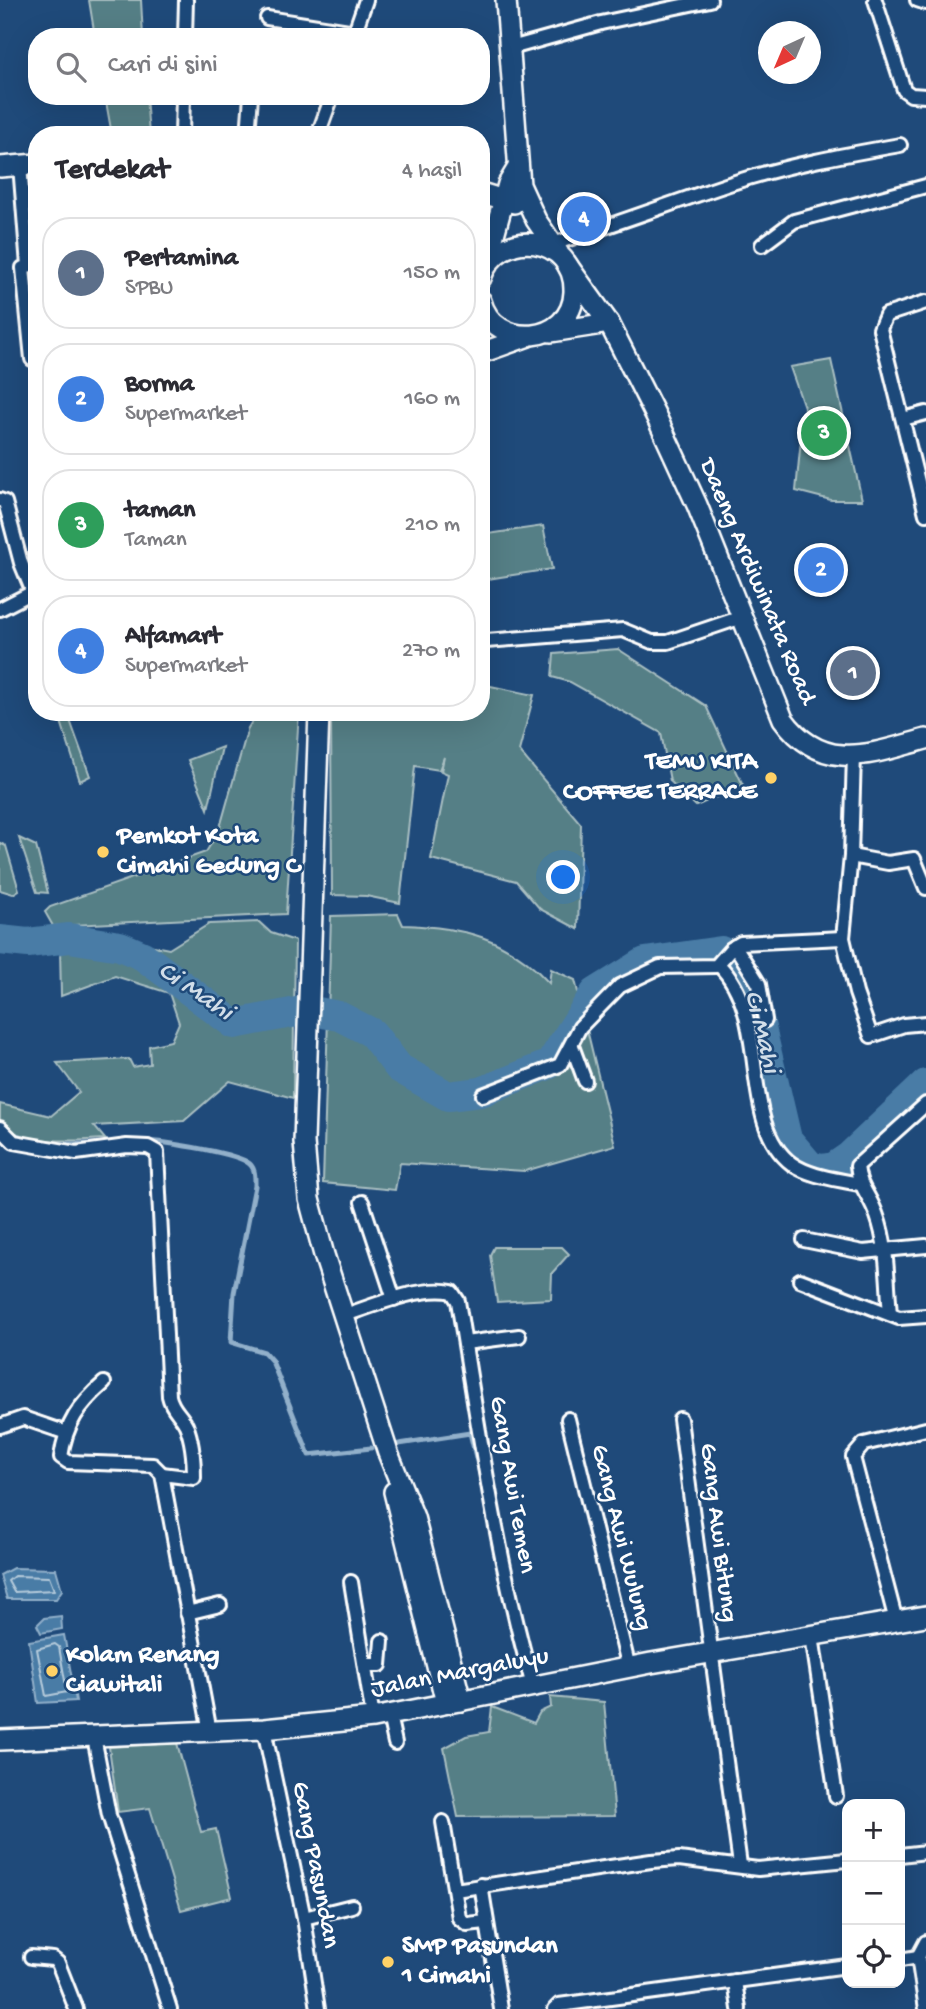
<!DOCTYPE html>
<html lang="id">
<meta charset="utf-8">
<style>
body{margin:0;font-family:"Gochi Hand",sans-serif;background:#f7f7f7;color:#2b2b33}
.controls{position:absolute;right:21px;bottom:21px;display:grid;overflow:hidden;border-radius:14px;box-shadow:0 7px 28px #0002}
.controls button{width:63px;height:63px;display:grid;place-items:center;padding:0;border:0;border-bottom:2px solid #e1e1e2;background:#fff;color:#2b2b33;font:35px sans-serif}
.compass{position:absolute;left:758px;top:21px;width:63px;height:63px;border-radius:50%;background:#fff;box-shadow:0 7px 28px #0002;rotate:224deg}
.you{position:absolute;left:564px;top:878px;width:24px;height:24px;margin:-18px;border:5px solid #fff;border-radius:50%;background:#1a73e8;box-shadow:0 0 0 10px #1a73e833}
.badge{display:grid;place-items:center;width:46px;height:46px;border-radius:50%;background:#ea580c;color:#fff;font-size:23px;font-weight:700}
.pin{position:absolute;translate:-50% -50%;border:4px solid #fff;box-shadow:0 2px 7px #0006}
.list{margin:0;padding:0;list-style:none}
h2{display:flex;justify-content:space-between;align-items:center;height:91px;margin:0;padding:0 28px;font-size:30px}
h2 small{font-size:23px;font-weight:400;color:#7c7c81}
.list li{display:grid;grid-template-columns:46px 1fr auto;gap:21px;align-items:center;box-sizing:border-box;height:112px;margin:0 14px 14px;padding:0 14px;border:2px solid #e1e1e2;border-radius:28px}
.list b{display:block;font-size:26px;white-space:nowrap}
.list p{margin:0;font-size:23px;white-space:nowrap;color:#7c7c81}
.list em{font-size:23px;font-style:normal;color:#7c7c81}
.icon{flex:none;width:38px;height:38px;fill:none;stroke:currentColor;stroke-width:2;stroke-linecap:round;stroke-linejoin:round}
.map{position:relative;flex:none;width:926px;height:2009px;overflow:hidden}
.search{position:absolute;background:#fff;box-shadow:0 7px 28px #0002;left:28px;top:28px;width:462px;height:77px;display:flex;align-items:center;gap:18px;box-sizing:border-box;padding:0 24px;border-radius:28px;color:#7c7c81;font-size:26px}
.panel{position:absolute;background:#fff;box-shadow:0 7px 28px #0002;left:28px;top:126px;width:462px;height:595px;border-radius:28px}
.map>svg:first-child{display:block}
.green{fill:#557f86;stroke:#aabfc2;stroke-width:2}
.water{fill:#497ca6;stroke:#92b0ca;stroke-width:2}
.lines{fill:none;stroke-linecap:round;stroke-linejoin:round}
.shore{stroke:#b6cbdb;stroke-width:2}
.stream{stroke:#92b0ca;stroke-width:5}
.river{stroke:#497ca6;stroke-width:30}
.street-casing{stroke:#fff;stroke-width:18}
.secondary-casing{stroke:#fff;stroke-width:24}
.street{stroke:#1f4a7a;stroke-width:12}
.secondary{stroke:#1f4a7a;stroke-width:19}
.poi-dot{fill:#ffd166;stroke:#1f4a7a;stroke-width:2.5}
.labels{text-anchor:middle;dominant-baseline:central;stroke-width:5;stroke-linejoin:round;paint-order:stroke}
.street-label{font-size:26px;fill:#fff;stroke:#1f4a7a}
.poi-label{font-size:26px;font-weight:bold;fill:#fff;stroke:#1f4a7a;text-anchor:start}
.water-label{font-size:28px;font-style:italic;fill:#d2dee9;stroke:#1f4a7a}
</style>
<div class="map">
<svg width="926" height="2009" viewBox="0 0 926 2009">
<rect width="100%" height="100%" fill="#1f4a7a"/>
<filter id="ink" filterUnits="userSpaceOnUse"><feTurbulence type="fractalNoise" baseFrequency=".0143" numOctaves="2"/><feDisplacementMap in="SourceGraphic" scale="14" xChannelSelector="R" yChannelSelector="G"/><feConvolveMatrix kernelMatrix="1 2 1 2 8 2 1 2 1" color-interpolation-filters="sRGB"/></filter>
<g filter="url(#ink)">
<g class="green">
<path d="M89,0h52l2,37h-48z"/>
<path d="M105,96h41l3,39h-37z"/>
<path d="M831,360l31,140h-31l-35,-9 8,-84 -14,-40z"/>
<path d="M543,526l9,43 -71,11v-45z"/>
<path d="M618,649l88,57 37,79 -47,21 -26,-25 -9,-48 -91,-51 -18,-5 2,-23z"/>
<path d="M481,684l53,11 -15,56 62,73 -3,105 -38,-20 -24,-28 -85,-22 17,-85 -7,-3 3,-14 -5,13 -24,-4 -15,137 -34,-7 -34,-1 -1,-183h150z"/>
<path d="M58,712h9l23,64 -10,5z"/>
<path d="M266,712h33l-13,202 -233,12 -8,-14 5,-5 156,-55 13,-21 29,-103 9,-14z"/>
<path d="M222,747l-14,62 -20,-49z"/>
<path d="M19,838l17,8 12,47 -11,-1z"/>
<path d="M0,843l6,3 13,44 -6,4 -13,-4z"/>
<path d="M398,914l5,11c60,2 104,12 146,58l2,-14 24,11 40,165 -90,26 -125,-8 -5,27 -72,-7 8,-267z"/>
<path d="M259,922l12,11 24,8 -2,157 -63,-17 -46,40 -90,5 11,13c-30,1 -83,8 -105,-17v-18l51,12 28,-24 -22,-29 72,-4 4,8 17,-3 -1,-18 22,-5 8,-18 -10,-30 -54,-17 -54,20 -1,-47 54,-11 55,11 40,-25z"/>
<path d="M494,1247h68l7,7 -17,19 -1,26 -54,3 -7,-47z"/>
<path d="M550,1697l54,5 11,114 -157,1 -14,-69 22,-12 23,-4 3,-25 42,16 6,-11 11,-5z"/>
<path d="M177,1743l24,89 15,-3 16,68 -51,13 -31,-102 -32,4 -9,-65z"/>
</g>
<g class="water">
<path d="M13,1568l43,1 6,21 -6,9h-49l-7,-24z"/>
<path d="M61,1616l1,13 -21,4 -4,-8 7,-7z"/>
<path d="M64,1635l12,66 -38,2 -9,-62z"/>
</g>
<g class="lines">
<g class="shore">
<path d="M14,1576l35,1 5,13 -40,2 -6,-11z"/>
<path d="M55,1644l4,3 8,45 -21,4 -9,-47z"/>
</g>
<g class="stream">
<path d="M11,1133l20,7"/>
<path d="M138,1141c20,-1 92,11 109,21 9,5 8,15 8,24l-21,107 -3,49 33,10 8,9 37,94 62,-7"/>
<path d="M58,1144h43"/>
<path d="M399,1444l71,-11 12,49"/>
<path d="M915,1608l11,-2"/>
</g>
<path class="river" d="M0,940l28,3 41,-5 51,8 23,10 91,68 73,-14 32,6 33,17 27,35 49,28 33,-4 69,-28 45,-71 50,-31 76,-11 29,30 37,158 23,27 11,3 13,-2 16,-11 76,-72"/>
<defs>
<g id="street">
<path d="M875,0l29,90 7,5 15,1"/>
<path d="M917,0l9,3"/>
<path d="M267,18l88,14"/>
<path d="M185,37l1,-37"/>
<path d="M353,37l13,-37"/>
<path d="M511,48l90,-25 109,-23"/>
<path d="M182,135l1,-39"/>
<path d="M248,135l3,-39"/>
<path d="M318,135l14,-39"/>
<path d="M20,165l8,101 -5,2 9,91 5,-1"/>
<path d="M553,244c60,-19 119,-41 179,-61 55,-18 111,-28 168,-38"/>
<path d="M762,245l32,-24 132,-35"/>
<path d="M926,302l-40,13 -6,14 46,185"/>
<path d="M903,419l23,-6"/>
<path d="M0,500l5,2 16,61 16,39"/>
<path d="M0,609l33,-17"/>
<path d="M486,641l137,-11 29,12h16l74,-25"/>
<path d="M854,755l-3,101 -8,82 13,55 15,43 33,-11 22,-2"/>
<path d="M851,856l37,7 26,-4 12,29"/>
<path d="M735,946l24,38 6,36"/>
<path d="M719,965c53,53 18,158 73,199 19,13 45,15 67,20"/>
<path d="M572,1046l13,35"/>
<path d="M483,1095l77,-30 20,-38 40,-41 40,-19 56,-1 15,-17 10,-6 102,-5"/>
<path d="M0,1128l14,14 62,11 51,-7 21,1 9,5 12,244c3,14 11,17 17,29 7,17 8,35 8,53l-32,-4"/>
<path d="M362,1202l32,97"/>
<path d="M804,1240l59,12 63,-6"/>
<path d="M800,1280l99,38 27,-2"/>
<path d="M890,1314c-3,-32 -2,-68 -13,-98 -7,-21 -18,-28 -20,-50l69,-62"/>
<path d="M343,1316c29,-10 79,-31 109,-24l6,9c21,130 39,258 75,385"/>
<path d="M465,1343l54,-7"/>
<path d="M104,1383c-25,22 -38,40 -43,74l7,5 85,3 9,9 48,258"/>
<path d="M568,1419l61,249"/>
<path d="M680,1419l60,446"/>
<path d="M0,1426l23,-8 41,14"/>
<path d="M351,1582l22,136"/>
<path d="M187,1613l33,-8"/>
<path d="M896,1621l-43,-164 11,-13 62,-15"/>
<path d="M812,1636l24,160"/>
<path d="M366,1665h14l2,-24"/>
<path d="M389,1715l6,28"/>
<path d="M264,1729l40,189 14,91"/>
<path d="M94,1737l15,78 61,194"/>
<path d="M443,1822l16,96 8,6 19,-2"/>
<path d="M900,1855l26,-3"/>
<path d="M481,1885l20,124"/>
<path d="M455,1890l196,-29 28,-2 79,10 89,-9"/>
<path d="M304,1918l48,-12"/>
<path d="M31,1957l22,2 5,4 18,46"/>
<path d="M900,1960l18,-3"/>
<path d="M735,1981l4,28"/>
<path d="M555,2009l4,-4 288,-39"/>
<path d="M926,2009l-8,-52 8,-15"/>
</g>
<g id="secondary">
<path d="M506,0l14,185 16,35 22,32"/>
<path d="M0,167l37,-3"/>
<path d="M481,193l33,10"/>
<path d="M486,264l22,-80 9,-15"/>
<path d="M568,266l41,57 47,93 41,89 86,214c40,55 87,35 143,20"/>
<path d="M481,278c18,-54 95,-42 93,14 -2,53 -80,59 -93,9"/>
<path d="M551,332l58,-9"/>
<path d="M481,353l45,-16"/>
<path d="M319,712l-15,430 5,57 15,56 64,198 26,64 47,184"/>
<path d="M394,1492l52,211"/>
<path d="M0,1740l264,-11 109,-11 278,-55 275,-47"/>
</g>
</defs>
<use href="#street" class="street-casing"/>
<use href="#secondary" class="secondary-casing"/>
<use href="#street" class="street"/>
<use href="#secondary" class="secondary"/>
</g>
</g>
<g class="poi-dot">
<circle cx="771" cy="778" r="7"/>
<circle cx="103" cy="852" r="7"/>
<circle cx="52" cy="1671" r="7"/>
<circle cx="388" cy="1962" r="7"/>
</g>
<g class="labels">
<g class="street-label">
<text transform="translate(756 582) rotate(67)">Daeng Ardiwinata Road</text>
<text transform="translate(511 1485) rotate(80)">Gang Awi Temen</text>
<text transform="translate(717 1533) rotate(83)">Gang Awi Bitung</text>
<text transform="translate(620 1538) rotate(76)">Gang Awi Wulung</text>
<text transform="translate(460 1674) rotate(-11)">Jalan Margaluyu</text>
<text transform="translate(314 1865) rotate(79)">Gang Pasundan</text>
</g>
<g class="poi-label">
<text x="757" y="763" text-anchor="end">TEMU KITA<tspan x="757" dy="30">COFFEE TERRACE</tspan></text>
<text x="117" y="837">Pemkot Kota<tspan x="117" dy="30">Cimahi Gedung C</tspan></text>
<text x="66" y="1656">Kolam Renang<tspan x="66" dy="30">Ciawitali</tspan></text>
<text x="402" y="1947">SMP Pasundan<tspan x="402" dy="30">1 Cimahi</tspan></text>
</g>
<g class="water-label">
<text transform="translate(195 992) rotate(34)">Ci Mahi</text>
<text transform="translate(761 1032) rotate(76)">Ci Mahi</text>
</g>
</g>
</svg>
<div class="controls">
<button>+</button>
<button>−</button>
<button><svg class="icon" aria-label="locate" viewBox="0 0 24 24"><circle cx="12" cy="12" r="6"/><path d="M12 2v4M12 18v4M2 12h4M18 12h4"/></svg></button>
</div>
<svg class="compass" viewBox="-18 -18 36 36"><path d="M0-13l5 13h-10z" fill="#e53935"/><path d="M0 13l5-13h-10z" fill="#7c7c81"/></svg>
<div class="you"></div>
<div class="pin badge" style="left:853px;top:673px;background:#5c6f8a">1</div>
<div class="pin badge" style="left:821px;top:570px;background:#3f7fe0">2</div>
<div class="pin badge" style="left:824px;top:433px;background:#2e9e5b">3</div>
<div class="pin badge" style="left:584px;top:219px;background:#3f7fe0">4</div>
<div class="search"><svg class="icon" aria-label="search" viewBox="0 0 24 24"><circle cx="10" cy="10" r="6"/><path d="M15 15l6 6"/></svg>Cari di sini</div>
<section class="panel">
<h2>Terdekat<small>4 hasil</small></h2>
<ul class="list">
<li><span class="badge" style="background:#5c6f8a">1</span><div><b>Pertamina</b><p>SPBU</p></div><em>150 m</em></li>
<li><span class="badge" style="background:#3f7fe0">2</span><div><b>Borma</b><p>Supermarket</p></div><em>160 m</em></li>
<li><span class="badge" style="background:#2e9e5b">3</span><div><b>taman</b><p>Taman</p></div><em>210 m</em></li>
<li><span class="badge" style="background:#3f7fe0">4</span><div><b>Alfamart</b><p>Supermarket</p></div><em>270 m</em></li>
</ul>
</section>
</div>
